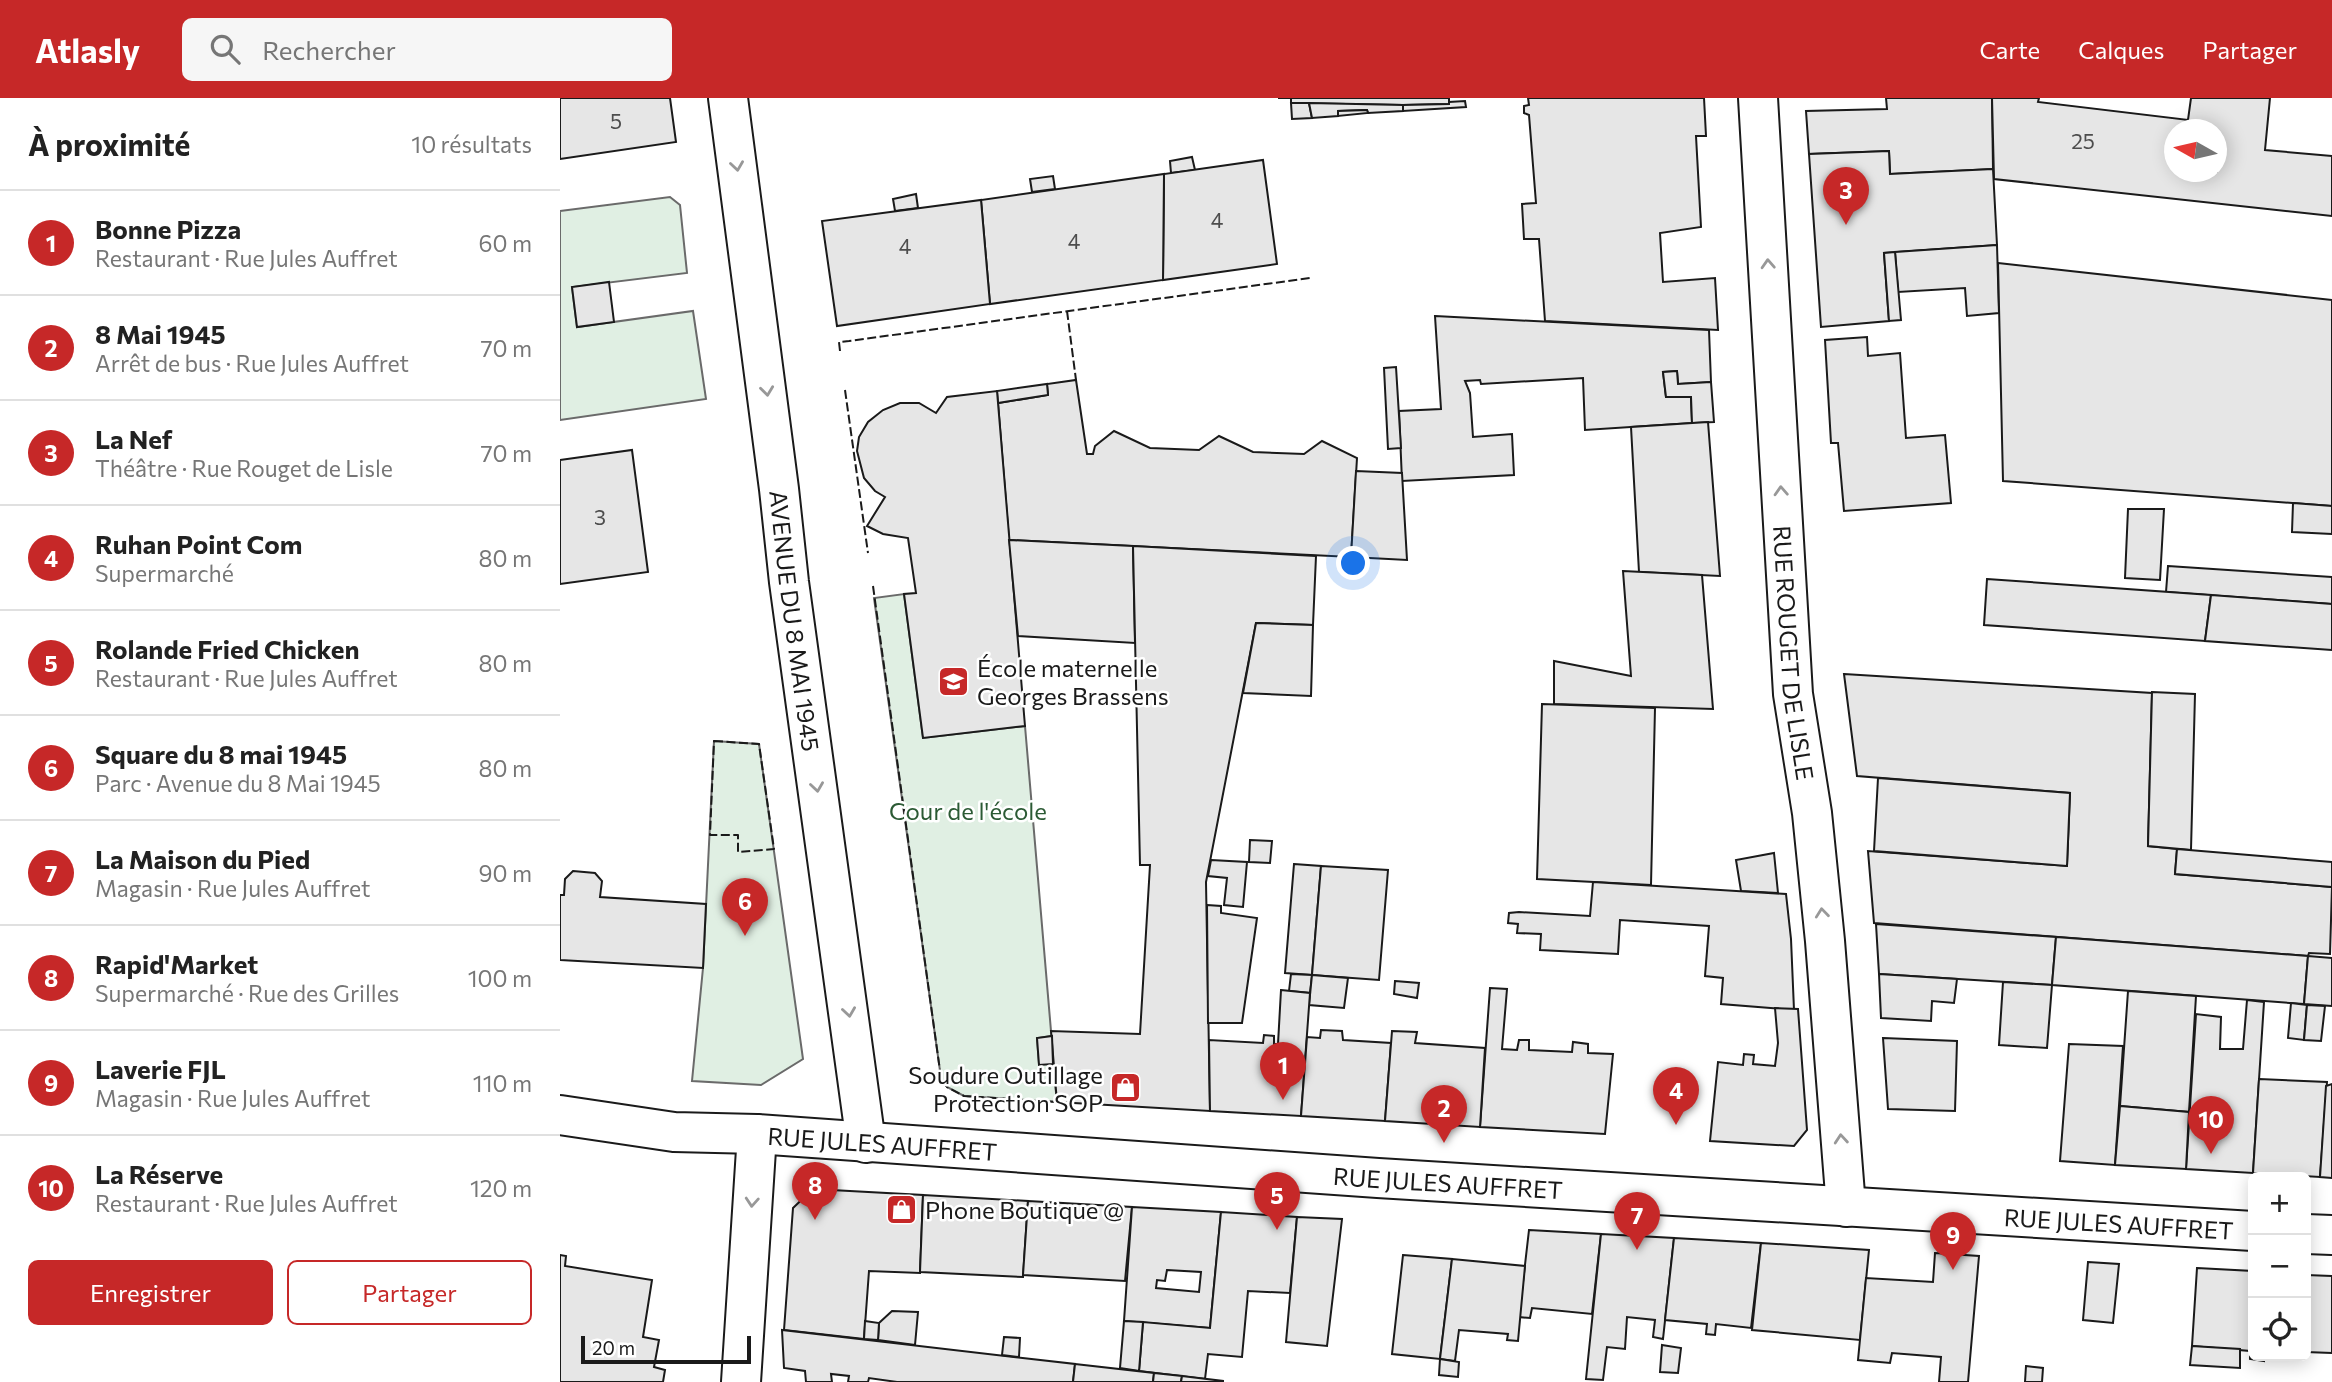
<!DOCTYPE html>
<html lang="fr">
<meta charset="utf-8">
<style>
body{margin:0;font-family:Commissioner,sans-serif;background:#f6f6f6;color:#222}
.controls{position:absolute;right:21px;bottom:21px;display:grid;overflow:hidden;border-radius:10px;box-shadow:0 4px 18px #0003}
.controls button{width:63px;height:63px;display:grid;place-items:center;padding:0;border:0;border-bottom:2px solid #e0e0e0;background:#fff;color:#222;font:35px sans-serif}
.compass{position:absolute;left:1604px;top:21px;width:63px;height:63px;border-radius:50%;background:#fff;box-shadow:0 4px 18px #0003;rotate:278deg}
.scale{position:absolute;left:21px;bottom:18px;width:170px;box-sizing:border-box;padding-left:7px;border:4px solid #1a1a1a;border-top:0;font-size:19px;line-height:24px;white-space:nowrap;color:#1a1a1a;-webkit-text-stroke:5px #fff;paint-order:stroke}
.you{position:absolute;left:794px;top:466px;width:24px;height:24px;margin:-18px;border:5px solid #fff;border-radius:50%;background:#1a73e8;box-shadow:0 0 0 10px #1a73e833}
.badge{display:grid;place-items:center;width:46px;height:46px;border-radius:50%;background:#c62828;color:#fff;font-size:23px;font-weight:700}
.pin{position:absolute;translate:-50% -58px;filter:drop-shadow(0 2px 4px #0008)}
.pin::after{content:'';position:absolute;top:37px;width:24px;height:21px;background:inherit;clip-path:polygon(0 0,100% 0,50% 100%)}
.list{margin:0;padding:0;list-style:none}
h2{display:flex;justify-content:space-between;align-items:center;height:91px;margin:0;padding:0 28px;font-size:30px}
h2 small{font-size:23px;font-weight:400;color:#767676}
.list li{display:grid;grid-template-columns:46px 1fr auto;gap:21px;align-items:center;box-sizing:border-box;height:105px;padding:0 28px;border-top:2px solid #e0e0e0}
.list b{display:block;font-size:26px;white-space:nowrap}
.list p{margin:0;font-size:23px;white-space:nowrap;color:#767676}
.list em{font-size:23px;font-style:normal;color:#767676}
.actions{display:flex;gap:14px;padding:21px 28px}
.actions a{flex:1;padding:16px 0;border:2px solid #c62828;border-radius:10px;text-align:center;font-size:24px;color:#c62828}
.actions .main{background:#c62828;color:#fff}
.icon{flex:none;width:38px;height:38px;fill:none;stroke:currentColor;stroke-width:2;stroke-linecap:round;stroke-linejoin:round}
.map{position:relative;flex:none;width:1772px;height:1284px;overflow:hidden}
header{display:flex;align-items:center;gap:42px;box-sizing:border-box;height:98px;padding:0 35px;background:#c62828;color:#fff}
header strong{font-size:33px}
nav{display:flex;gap:38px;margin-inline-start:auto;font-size:24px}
.search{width:490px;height:63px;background:#f6f6f6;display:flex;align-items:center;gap:18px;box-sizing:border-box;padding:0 24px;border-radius:10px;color:#767676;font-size:26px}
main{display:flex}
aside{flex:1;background:#fff}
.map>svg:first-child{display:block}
.green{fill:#e0efe3;stroke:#6a6a6a;stroke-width:2}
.building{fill:#e6e6e6;stroke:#1a1a1a;stroke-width:2;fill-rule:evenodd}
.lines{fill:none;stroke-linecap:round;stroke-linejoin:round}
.minor-casing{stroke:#1a1a1a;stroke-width:42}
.secondary-casing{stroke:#1a1a1a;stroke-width:42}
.minor{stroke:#fff;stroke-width:38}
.secondary{stroke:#fff;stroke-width:38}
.fence{stroke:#1a1a1a;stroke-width:2;stroke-dasharray:9 3.5;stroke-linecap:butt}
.oneway{stroke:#989898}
.labels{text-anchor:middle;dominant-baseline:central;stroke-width:5;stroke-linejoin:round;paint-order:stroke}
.number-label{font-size:21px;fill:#4d4d4d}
.street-label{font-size:24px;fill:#1a1a1a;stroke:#fff}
.poi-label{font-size:24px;fill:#1a1a1a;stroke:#fff;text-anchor:start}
.park-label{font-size:24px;fill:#2b5a34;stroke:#fff}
</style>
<header>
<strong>Atlasly</strong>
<div class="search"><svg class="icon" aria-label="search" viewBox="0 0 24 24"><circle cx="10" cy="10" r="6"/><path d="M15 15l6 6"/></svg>Rechercher</div>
<nav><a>Carte</a><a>Calques</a><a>Partager</a></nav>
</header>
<main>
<aside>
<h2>À proximité<small>10 résultats</small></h2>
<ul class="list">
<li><span class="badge">1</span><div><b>Bonne Pizza</b><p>Restaurant · Rue Jules Auffret</p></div><em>60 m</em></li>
<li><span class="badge">2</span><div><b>8 Mai 1945</b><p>Arrêt de bus · Rue Jules Auffret</p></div><em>70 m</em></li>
<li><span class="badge">3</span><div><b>La Nef</b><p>Théâtre · Rue Rouget de Lisle</p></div><em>70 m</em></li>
<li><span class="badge">4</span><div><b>Ruhan Point Com</b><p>Supermarché</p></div><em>80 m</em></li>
<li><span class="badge">5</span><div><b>Rolande Fried Chicken</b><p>Restaurant · Rue Jules Auffret</p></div><em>80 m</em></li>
<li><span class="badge">6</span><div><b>Square du 8 mai 1945</b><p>Parc · Avenue du 8 Mai 1945</p></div><em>80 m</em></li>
<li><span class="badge">7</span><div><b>La Maison du Pied</b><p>Magasin · Rue Jules Auffret</p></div><em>90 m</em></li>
<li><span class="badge">8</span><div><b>Rapid'Market</b><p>Supermarché · Rue des Grilles</p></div><em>100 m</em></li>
<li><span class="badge">9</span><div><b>Laverie FJL</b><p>Magasin · Rue Jules Auffret</p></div><em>110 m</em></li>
<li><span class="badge">10</span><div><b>La Réserve</b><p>Restaurant · Rue Jules Auffret</p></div><em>120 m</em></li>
</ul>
<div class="actions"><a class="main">Enregistrer</a><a>Partager</a></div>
</aside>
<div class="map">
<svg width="1772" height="1284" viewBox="0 0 1772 1284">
<rect width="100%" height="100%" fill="#fff"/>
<g class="green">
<path d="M110,99l10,8 7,68 -115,14 5,40 116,-16 13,88 -146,21v-209z"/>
<path d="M344,496l19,144 102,-12 26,305 1,5 -15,2 2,26h14l4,38 -93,-6 -17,-9 -6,-9 -67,-480z"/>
<path d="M154,643l45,3 44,315 -42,26 -69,-4 11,-113z"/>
</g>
<g class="building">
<path d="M0,0h110l6,44 -116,17z"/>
<path d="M718,0h171v6l-46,1 -112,-2v-5z"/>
<path d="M968,0h176l2,38h-10l5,91 -41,6 3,49 52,-4 3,52 -173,-9 -6,-82h-15l-2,-35 14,-1 -7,-88 -5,-2v-7l5,-1z"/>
<path d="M1326,0h106l1,71 -103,5 -1,-23 -80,3 -3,-43 81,-2z"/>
<path d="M1432,0h47l-1,4 150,18 3,-22h79l-5,52 67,6v60l-338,-37zM1615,32h42v42h-42z"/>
<path d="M905,3l1,6 -63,4v-6l46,-1v-2z"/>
<path d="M731,5h18l3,15 -20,1z"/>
<path d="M749,5l94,2v6l-35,2 -1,-3 -29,1v5l-26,2z"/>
<path d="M807,12l1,3 -30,3v-5z"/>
<path d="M1329,53l1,23 103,-5 4,76 -113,8 5,68 -68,6 -12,-173z"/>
<path d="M632,59l3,13 -24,3 -1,-12z"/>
<path d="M703,62l14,104 -114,16 1,-106z"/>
<path d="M604,76l-1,106 -173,24 -9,-104z"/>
<path d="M493,78l2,13 -23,3 -2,-13z"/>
<path d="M356,96l2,14 -23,3 -2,-12z"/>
<path d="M421,102l9,104 -153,22 -15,-105z"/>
<path d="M1437,147l2,68 -32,3 -2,-28 -67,4 -3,-40z"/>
<path d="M1335,154l6,68 -12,1 -5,-68z"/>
<path d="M1438,165l334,37v206l-329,-25z"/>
<path d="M49,184l5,40 -37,5 -5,-40z"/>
<path d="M875,218l274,14 2,52 -33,2 -1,-13 -14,1 3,25h25l1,26 -107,7 -2,-52 -102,6 -1,-4 -15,1 5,12 3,44 39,-3 2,41 -112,6 -3,-70 42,-2z"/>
<path d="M1307,239l1,19 32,-3 6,85 39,-3 6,68 -107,8 -6,-68h-7l-6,-103z"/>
<path d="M836,269l5,81 -13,1 -4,-81z"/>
<path d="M1117,273l1,13 33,-2 3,40 -22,1 -1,-26h-25l-3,-25z"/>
<path d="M516,282l11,74h6l2,-8 19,-15 36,17 49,2 20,-14 34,16 51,2 18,-13 35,17 -6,99 -342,-17 -11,-137 50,-8 -1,-11z"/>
<path d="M487,286l1,11 -50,8 -1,-12z"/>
<path d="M437,293l28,335 -102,12 -19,-144 12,-1 -8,-55 -25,-4 -16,-8 18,-29 -10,-6 -11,-13 -7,-27 2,-14 9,-15 15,-12 17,-7h19l17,10 11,-16z"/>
<path d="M1148,324l12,154 -81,-4 -8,-145z"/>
<path d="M72,352l16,122 -88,12v-124z"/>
<path d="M796,373l46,2 5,87 -56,-3z"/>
<path d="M1733,405l39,3v28l-40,-2z"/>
<path d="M1568,411h36l-4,71 -35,-2z"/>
<path d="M449,442l124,6 2,97 -117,-7z"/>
<path d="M573,448l183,10 -3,69 -57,-2 -50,259 4,229 -153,-9 -6,-71 89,3 10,-169h-10z"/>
<path d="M1608,468l164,11v27l-166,-12z"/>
<path d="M1063,473l79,4 11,134 -159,-5v-43l77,15z"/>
<path d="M1427,481l224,16 -6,46 -221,-16z"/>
<path d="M1651,497l121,9v46l-127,-9z"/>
<path d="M696,525l57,2 -2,71 -68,-3z"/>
<path d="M1284,576l308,19 -4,153 29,3 -2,25 157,13 -2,67 -21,-1 -1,3 -434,-33 -6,-72 199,15 3,-73 -213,-17z"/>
<path d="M1592,594l43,2 -4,156 -43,-4z"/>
<path d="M982,606l113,4 -4,177 -114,-6z"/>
<path d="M1318,680l192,15 -3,73 -193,-15z"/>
<path d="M690,742l22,1 -2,22 -21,-1z"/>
<path d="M1617,751l155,13v25l-157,-13z"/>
<path d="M1214,755l4,40 -37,-2 -5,-31z"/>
<path d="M651,762l36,2 -4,45 -19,-2 3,-27 -19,-2z"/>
<path d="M734,766l27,2 -9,109 -27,-2z"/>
<path d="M761,768l67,4 -9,110 -67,-5z"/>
<path d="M13,773l22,2 7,8 -2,16 106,7 -3,64 -143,-8v-65h4l1,-16z"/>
<path d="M1033,784l193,12 5,45 3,71 -73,-6 2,-26 -18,-2 4,-50 -89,-6 -2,34 -78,-4 1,-16 -24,-1 1,-9 -10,-1 1,-10 10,-1 71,4z"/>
<path d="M647,807l14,1v7l36,5 -15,105h-34z"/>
<path d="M1316,826l180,13 -4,48 -173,-11z"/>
<path d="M1496,839l252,19 -4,48 -252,-19z"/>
<path d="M1748,858l24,2v48l-28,-2z"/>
<path d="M731,876l21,1 -2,18 -21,-2z"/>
<path d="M1319,876l78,5 -3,24 -22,-2 -1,20 -50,-3z"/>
<path d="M752,877l36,3 -4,30 -35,-3z"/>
<path d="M835,883l24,2 -2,15 -23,-4z"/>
<path d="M1443,884l49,3 -5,63 -48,-3z"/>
<path d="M930,890l17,1 -5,60 15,1 2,-10h10v10l43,2 1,-10 15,2v9l25,1 -8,80 -125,-7z"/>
<path d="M721,892l29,3 -9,123 -91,-5 -1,-71 54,3 1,-8 10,1v8h4z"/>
<path d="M1568,893l68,5 -7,116 -69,-6z"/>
<path d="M1687,902l17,2 -11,171 -67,-4 10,-155 25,3 -1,32h23z"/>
<path d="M1731,905l16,2 -3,35 -16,-2z"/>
<path d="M1747,907l18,1 -4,35 -17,-1z"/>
<path d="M1215,910l23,1 9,121 -13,16 -84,-5 8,-79 25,3 1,-11 10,1 -1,9 22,2 3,-23z"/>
<path d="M761,932l21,1 1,9 48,3 -6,78 -84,-5 6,-79 13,1z"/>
<path d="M832,933l25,1 -2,11 70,5 -5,79 -95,-6z"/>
<path d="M492,938l1,28 -14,1 -2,-27z"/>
<path d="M1323,940l74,3 -2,70 -67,-2z"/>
<path d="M1509,946l54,2 -8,119 -55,-4z"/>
<path d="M1699,981l68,3 -7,95 -67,-4z"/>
<path d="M1772,986v94l-12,-1 6,-91z"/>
<path d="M1560,1008l69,6 -3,57 -71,-4z"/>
<path d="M253,1091l110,6 -3,78 -51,-2 -5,68 -80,-9 9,-122z"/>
<path d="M363,1097l105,6 -5,76 -103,-5z"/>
<path d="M468,1103l104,6 -7,74 -102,-6z"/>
<path d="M572,1109l89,5 -11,116 -86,-7zM607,1172l34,2 -2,20 -43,-4 1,-8 8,1z"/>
<path d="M661,1114l76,5 -7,76 -42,-2 -6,66 -34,-3 -3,25 -66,-8 4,-49 67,6z"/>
<path d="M737,1119l45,2 -15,127 -41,-4z"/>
<path d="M969,1132l72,4 -9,80 -60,-6 -2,10 -11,-1z"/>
<path d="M1041,1136l73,4 -11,101 -10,-2 2,-17 -28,-3 -2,32 -18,-2 -4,33 -17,-1z"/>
<path d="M1114,1140l87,5 -10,85 -35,-4 -1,11 -9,-1 1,-10 -42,-4z"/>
<path d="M1201,1145l108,7 -9,90 -108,-10z"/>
<path d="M1375,1155l44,3 -11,126h-29l2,-25 -49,-4 -2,10 -32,-3 8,-82 67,4z"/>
<path d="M0,1157l6,1 -1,10 87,14 -9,57 16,3 -5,27 11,3 -2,12h-103z"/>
<path d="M843,1157l49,4 -12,100 -48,-5z"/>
<path d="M892,1161l73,7 -7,75 -11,-1 1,-6 -49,-4 -4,31 -15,-2z"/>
<path d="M1528,1164l31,2 -6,59 -30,-3z"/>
<path d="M1637,1170l56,3v85h11v5l-14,-2v-8l-58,-5z"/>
<path d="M1746,1177l26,1v77l-26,-1z"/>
<path d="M332,1213l26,1 -3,33 -37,-5 1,-17z"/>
<path d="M305,1223l14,2 -1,17 -14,-1z"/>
<path d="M564,1223l19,1 -4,49 -19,-3z"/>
<path d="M222,1232l293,34 -2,18h-176l-28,-4 -1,4h-20l1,-6 -18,-2 1,8h-26l-1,-11 -21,-3z"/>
<path d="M444,1239l16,1 -1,19 -17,-2z"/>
<path d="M1102,1247l19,3 -3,25 -18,-1z"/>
<path d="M1632,1248l48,3v19l-50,-3z"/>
<path d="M880,1261l19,3 -1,15 -19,-2z"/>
<path d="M515,1266l79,9 -1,9h-80z"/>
<path d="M1466,1268l17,2 -1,14h-17z"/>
<path d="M594,1275l28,3 -1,6h-28z"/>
<path d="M622,1278l41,5v1h-42z"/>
</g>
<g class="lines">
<defs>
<g id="minor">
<path id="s1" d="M168,0l51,391 10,93 77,561"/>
<path id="s2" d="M1198,0l35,596 19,119 13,128 21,266"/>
<path d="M181,1284l16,-248"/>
</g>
<g id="secondary">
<path id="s3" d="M0,1017l114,17 83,2 621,44 875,53"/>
<path d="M1746,1136l26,1"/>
</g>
</defs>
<use href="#minor" class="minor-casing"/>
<use href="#secondary" class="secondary-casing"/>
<use href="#minor" class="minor"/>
<use href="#secondary" class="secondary"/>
<g class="fence">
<path d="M507,213l9,69"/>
<path d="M280,253l-1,-9 10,-1 461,-63"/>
<path d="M285,292l23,163"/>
<path d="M313,488l68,492 6,9 17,9 93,6"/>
<path d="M154,643l45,3 15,105 -36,3v-17h-28z"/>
</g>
</g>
<defs><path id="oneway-chevron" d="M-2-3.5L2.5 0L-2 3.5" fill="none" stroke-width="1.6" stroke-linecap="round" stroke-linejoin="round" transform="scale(1.75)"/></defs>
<g class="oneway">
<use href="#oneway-chevron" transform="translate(177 68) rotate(82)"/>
<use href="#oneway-chevron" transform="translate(1208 166) rotate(-93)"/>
<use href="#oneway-chevron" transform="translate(207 293) rotate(83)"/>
<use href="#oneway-chevron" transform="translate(1221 393) rotate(-93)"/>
<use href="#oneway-chevron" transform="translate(257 689) rotate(82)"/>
<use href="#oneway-chevron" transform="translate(1262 815) rotate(-96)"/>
<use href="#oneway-chevron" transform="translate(289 914) rotate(82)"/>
<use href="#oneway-chevron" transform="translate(1281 1041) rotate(-95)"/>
<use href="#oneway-chevron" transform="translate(192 1104) rotate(94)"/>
</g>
<defs>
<symbol id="school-square" viewBox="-11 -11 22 22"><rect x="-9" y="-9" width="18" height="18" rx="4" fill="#c62828" stroke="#fff"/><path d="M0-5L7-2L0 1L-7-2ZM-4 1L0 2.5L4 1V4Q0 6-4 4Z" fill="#fff"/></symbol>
<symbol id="shop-square" viewBox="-11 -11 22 22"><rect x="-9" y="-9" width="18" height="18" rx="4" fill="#c62828" stroke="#fff"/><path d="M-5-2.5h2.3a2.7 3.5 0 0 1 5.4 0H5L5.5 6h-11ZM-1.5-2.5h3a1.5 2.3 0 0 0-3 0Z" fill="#fff"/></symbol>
</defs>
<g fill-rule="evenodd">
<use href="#school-square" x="376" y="566" width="35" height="35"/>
<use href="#shop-square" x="548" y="972" width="35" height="35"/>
<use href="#shop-square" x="324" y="1094" width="35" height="35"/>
</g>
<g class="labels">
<g class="number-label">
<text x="56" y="22">5</text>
<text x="1523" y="42">25</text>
<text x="657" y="121">4</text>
<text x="514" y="142">4</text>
<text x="345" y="147">4</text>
<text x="40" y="418">3</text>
</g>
<g class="street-label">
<text stroke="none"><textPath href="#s1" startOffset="527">AVENUE DU 8 MAI 1945</textPath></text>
<text stroke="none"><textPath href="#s2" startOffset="556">RUE ROUGET DE LISLE</textPath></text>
<text stroke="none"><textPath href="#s3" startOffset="324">RUE JULES AUFFRET</textPath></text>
<text stroke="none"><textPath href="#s3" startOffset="891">RUE JULES AUFFRET</textPath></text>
<text stroke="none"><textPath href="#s3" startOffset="1563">RUE JULES AUFFRET</textPath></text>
</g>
<g class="poi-label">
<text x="417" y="569">École maternelle<tspan x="417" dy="28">Georges Brassens</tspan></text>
<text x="543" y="976" text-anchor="end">Soudure Outillage<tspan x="543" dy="28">Protection SOP</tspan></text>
<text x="365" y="1111">Phone Boutique @</text>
</g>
<g class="park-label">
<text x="408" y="712">Cour de l'école</text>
</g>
</g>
</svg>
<div class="controls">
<button>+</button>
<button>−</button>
<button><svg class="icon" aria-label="locate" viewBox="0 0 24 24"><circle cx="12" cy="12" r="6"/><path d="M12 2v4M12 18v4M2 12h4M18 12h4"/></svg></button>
</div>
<svg class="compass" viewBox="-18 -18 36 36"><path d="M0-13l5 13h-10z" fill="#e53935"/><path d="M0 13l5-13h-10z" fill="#767676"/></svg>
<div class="scale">20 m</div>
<div class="you"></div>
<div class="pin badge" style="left:723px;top:1002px">1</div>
<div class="pin badge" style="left:884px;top:1045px">2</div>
<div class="pin badge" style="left:1286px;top:127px">3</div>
<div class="pin badge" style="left:1116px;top:1027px">4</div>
<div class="pin badge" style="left:717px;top:1132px">5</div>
<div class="pin badge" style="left:185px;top:838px">6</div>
<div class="pin badge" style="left:1077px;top:1152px">7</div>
<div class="pin badge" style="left:255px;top:1122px">8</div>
<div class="pin badge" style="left:1393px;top:1172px">9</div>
<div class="pin badge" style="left:1651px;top:1056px">10</div>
</div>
</main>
